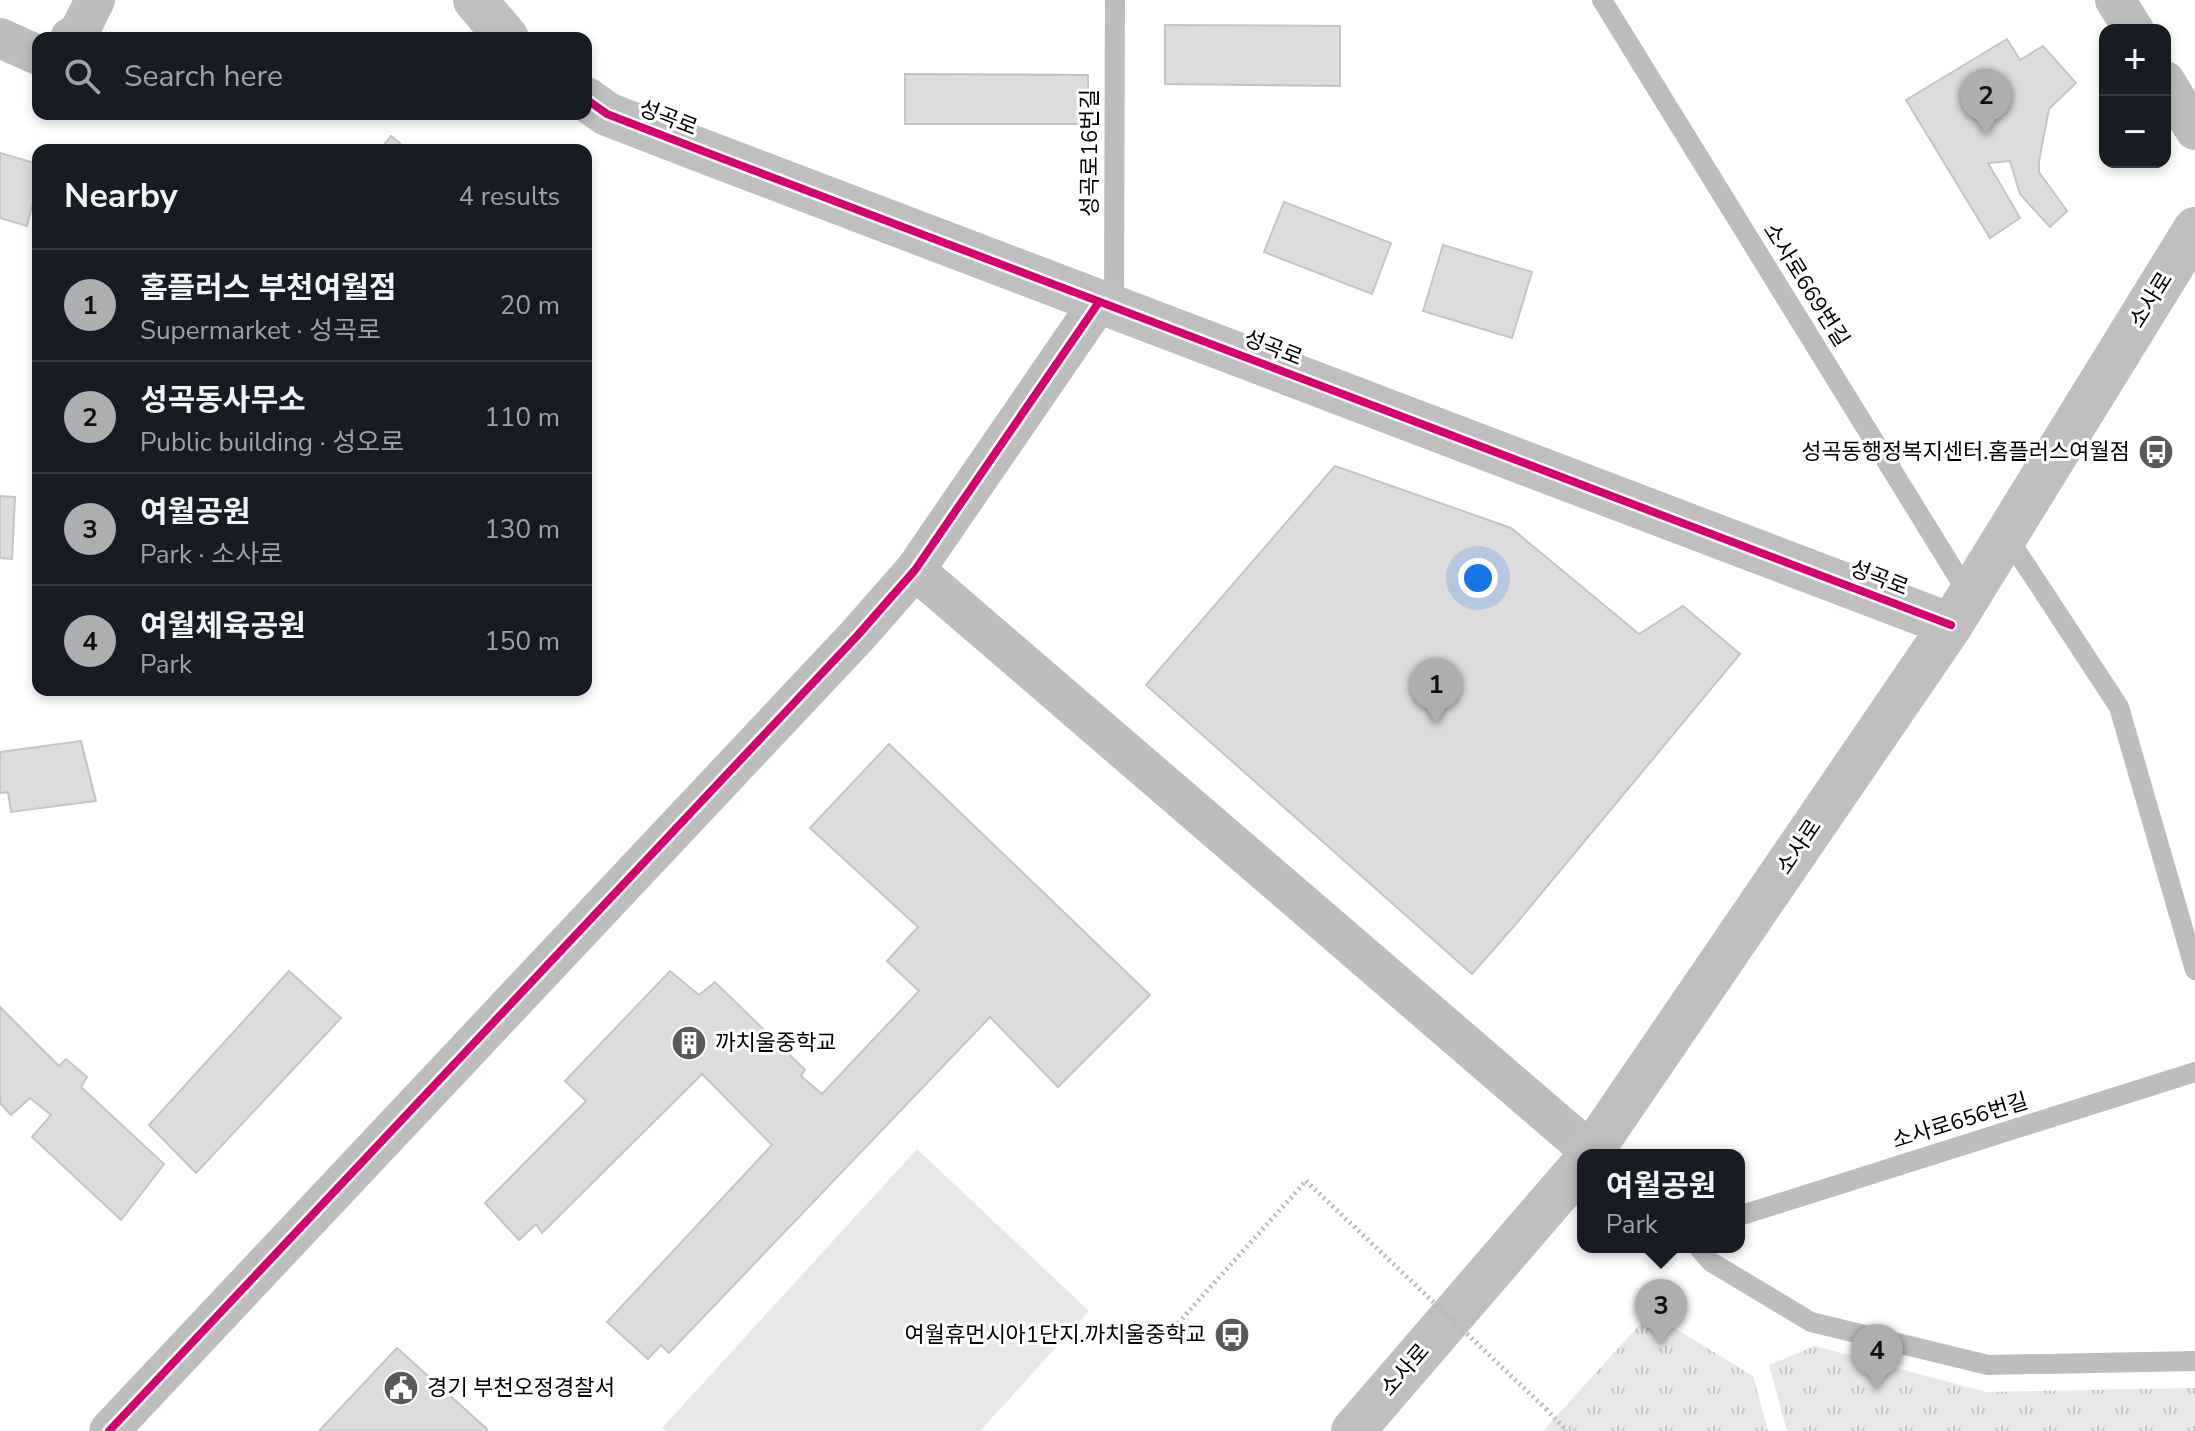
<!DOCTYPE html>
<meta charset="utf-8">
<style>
body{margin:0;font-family:"Nunito Sans","Noto Sans KR",sans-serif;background:#20242c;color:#f1f3f6}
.controls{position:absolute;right:24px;top:24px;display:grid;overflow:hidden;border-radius:16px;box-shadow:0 4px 12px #0003}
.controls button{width:72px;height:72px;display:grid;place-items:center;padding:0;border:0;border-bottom:2px solid #363941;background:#171b24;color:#f1f3f6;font:40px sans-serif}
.you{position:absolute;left:1478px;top:578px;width:28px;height:28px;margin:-20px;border:6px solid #fff;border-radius:50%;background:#1a73e8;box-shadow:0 0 0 12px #1a73e833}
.badge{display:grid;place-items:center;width:52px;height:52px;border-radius:50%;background:#adaeaf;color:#111;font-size:26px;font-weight:700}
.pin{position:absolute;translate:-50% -66px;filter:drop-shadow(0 2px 4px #0008)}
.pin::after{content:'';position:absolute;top:42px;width:28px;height:24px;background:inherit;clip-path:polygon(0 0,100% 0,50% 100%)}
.popup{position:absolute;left:1577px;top:1149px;width:168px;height:104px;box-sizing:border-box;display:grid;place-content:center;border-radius:16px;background:#171b24;filter:drop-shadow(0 2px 6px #0005);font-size:26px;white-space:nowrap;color:#9ea1a6}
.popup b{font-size:30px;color:#f1f3f6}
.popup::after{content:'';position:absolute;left:50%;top:100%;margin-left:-16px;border:16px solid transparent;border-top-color:#171b24}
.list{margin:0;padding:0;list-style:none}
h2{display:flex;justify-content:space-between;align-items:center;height:104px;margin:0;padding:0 32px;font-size:34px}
h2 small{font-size:26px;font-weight:400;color:#9ea1a6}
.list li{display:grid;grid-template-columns:52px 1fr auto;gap:24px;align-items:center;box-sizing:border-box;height:112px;padding:0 32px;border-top:2px solid #363941}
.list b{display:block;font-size:30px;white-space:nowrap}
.list p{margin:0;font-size:26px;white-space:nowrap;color:#9ea1a6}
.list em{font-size:26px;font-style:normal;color:#9ea1a6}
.icon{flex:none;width:44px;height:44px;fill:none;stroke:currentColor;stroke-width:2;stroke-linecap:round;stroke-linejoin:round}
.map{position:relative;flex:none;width:2195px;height:1431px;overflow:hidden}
.search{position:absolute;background:#171b24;box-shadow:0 4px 12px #0003;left:32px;top:32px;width:560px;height:88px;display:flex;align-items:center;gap:20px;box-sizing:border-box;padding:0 28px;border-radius:16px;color:#9ea1a6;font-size:30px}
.panel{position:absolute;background:#171b24;box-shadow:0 4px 12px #0003;left:32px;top:144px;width:560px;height:552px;border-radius:16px}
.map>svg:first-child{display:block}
.grass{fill:url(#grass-tufts)}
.pitch{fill:#e8e8e8}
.building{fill:#dcdcdc;stroke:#c4c4c4;stroke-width:2}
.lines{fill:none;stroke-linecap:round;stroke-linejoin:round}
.path{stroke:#b8b8b8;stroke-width:5;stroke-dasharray:2 4;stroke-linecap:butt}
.lane{stroke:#bdbdbd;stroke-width:20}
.street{stroke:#bdbdbd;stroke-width:40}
.secondary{stroke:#bfbfbf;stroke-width:44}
.path-bridge{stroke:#b8b8b8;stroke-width:5;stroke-dasharray:2 4;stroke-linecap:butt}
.cycleway-casing{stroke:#fff;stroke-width:13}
.cycleway{stroke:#d6006c;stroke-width:8}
.labels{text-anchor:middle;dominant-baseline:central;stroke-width:6;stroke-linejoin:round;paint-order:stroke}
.street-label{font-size:22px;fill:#000;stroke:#fff}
.poi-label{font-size:22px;fill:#000;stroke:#fff;text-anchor:end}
</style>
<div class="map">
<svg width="2195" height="1431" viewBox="0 0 2195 1431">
<defs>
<pattern id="grass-tufts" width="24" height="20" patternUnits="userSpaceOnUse" patternTransform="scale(2)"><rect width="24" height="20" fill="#e8e8e8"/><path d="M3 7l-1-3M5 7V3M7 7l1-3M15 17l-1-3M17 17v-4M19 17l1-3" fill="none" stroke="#c5c5c5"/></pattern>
</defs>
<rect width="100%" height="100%" fill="#fff"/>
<g class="grass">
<path d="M1650,1313l103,63 15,55h-225z"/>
<path d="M1815,1346l171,46 209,-4v43h-408l-18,-66z"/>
</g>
<path class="pitch" d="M917,1149l172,162 -109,120h-315l-3,-3z"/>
<g class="building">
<path d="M1165,25l175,1v60l-175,-2z"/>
<path d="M2007,39l13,21 23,-14 33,37 -27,26 -10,52v11l28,39 -17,16 -30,-33 -10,-33 -22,2 32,55 -30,20 -84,-138z"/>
<path d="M905,74l183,1v49h-183z"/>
<path d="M391,136l17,14h-28z"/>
<path d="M0,153l38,11v18l-11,44 -27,-8z"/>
<path d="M1284,202l107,41 -19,51 -108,-42z"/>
<path d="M1443,245l89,27 -20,66 -89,-27z"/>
<path d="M1335,466l176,62 128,106 44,-28 57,48 -225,271 -43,49 -326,-289z"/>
<path d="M0,496l15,1 -3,62 -12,-1z"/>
<path d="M81,741l15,60 -85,11 -3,-20 -8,1v-41z"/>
<path d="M889,744l261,251 -92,92 -68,-70 -321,336 -8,-8 -13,14 -41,-37 165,-177 -70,-71 -160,159 -6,-9 -17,16 -34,-37 101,-102 -21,-20 105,-110 29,24 16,-13 90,88 -4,6 21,18 97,-103 -32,-30 31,-34 -108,-99z"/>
<path d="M289,971l52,47 -145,155 -47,-48z"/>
<path d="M0,1007l59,59 7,-7 21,18 -6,10 83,77 -43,56 -89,-83 19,-22 -21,-17 -19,17 -11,-12z"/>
<path d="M397,1348l90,81 -1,2h-167z"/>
</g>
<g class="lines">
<g class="path">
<path d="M1162,1341l144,-160"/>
<path d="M1546,1409l21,22"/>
</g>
<g class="lane">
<path d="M1602,0l367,595"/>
<path d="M1114,307l1,-307"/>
<path d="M2006,535l113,172 76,263"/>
<path d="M1739,1216l456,-144"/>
<path d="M1698,1247l13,15 100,60 177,43 207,-4"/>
</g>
<g class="street">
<path d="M2115,0l19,30"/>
<path d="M0,38l38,17"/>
<path d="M70,38l9,-6 16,-32"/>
<path d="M2165,81l30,49"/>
<path d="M915,570l676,582"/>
<path d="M109,1431l748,-795 58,-66 184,-268"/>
</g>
<g class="secondary">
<path d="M475,0l32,38"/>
<path d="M586,99l21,15 101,39 1243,472"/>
<path d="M1589,1155l362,-530 244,-396"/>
<path d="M1353,1431l230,-267"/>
</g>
<path class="path-bridge" d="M1306,1181l240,228"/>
<defs>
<g id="cycleway">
<path d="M586,99l21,15 101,39 1243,472"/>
<path d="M109,1431l748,-795 58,-66 184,-268"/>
</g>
</defs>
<use href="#cycleway" class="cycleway-casing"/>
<use href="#cycleway" class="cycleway"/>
</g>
<defs>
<symbol id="bus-disc" viewBox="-11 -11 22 22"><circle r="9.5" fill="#595959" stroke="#fff"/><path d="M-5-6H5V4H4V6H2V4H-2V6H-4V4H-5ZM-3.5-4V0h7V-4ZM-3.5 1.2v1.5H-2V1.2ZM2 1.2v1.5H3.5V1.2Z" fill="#fff"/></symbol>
<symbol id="building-disc" viewBox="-11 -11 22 22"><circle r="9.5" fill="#595959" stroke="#fff"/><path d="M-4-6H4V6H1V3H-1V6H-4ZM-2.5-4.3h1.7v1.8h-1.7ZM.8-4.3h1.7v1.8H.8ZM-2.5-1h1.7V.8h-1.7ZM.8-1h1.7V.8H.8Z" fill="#fff"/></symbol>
<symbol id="civic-disc" viewBox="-11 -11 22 22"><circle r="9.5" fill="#595959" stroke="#fff"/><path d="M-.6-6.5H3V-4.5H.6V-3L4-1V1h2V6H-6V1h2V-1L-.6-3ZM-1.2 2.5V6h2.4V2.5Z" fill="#fff"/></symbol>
</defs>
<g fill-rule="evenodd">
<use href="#bus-disc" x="2136" y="432" width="40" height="40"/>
<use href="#building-disc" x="669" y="1023" width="40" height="40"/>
<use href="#bus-disc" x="1212" y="1315" width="40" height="40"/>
<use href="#civic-disc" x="381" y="1368" width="40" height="40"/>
</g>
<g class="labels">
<g class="street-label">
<text transform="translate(668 118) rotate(21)">성곡로</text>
<text transform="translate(1090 153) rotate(-90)">성곡로16번길</text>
<text transform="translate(1806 285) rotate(58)">소사로669번길</text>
<text transform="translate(2151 300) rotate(-58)">소사로</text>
<text transform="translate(1273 348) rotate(21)">성곡로</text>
<text transform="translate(1879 578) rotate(21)">성곡로</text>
<text transform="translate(1799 847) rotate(-56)">소사로</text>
<text transform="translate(1960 1121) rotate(-17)">소사로656번길</text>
<text transform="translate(1405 1370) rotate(-49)">소사로</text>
</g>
<g class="poi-label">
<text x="2130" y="452">성곡동행정복지센터.홈플러스여월점</text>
<text x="715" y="1043" text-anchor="start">까치울중학교</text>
<text x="1206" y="1335">여월휴먼시아1단지.까치울중학교</text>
<text x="427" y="1388" text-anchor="start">경기 부천오정경찰서</text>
</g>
</g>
</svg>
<div class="controls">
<button>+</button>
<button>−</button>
</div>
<div class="you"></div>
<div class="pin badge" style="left:1436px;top:724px">1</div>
<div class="pin badge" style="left:1986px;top:135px">2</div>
<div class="pin badge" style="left:1661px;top:1345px">3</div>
<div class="popup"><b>여월공원</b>Park</div>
<div class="pin badge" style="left:1877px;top:1390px">4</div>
<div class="search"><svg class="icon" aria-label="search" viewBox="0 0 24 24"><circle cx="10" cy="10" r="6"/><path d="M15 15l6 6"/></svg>Search here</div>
<section class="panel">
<h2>Nearby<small>4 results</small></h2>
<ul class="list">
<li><span class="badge">1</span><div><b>홈플러스 부천여월점</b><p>Supermarket · 성곡로</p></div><em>20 m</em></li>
<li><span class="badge">2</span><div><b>성곡동사무소</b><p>Public building · 성오로</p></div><em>110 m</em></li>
<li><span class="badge">3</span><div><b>여월공원</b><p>Park · 소사로</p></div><em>130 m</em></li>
<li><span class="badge">4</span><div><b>여월체육공원</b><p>Park</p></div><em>150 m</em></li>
</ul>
</section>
</div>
